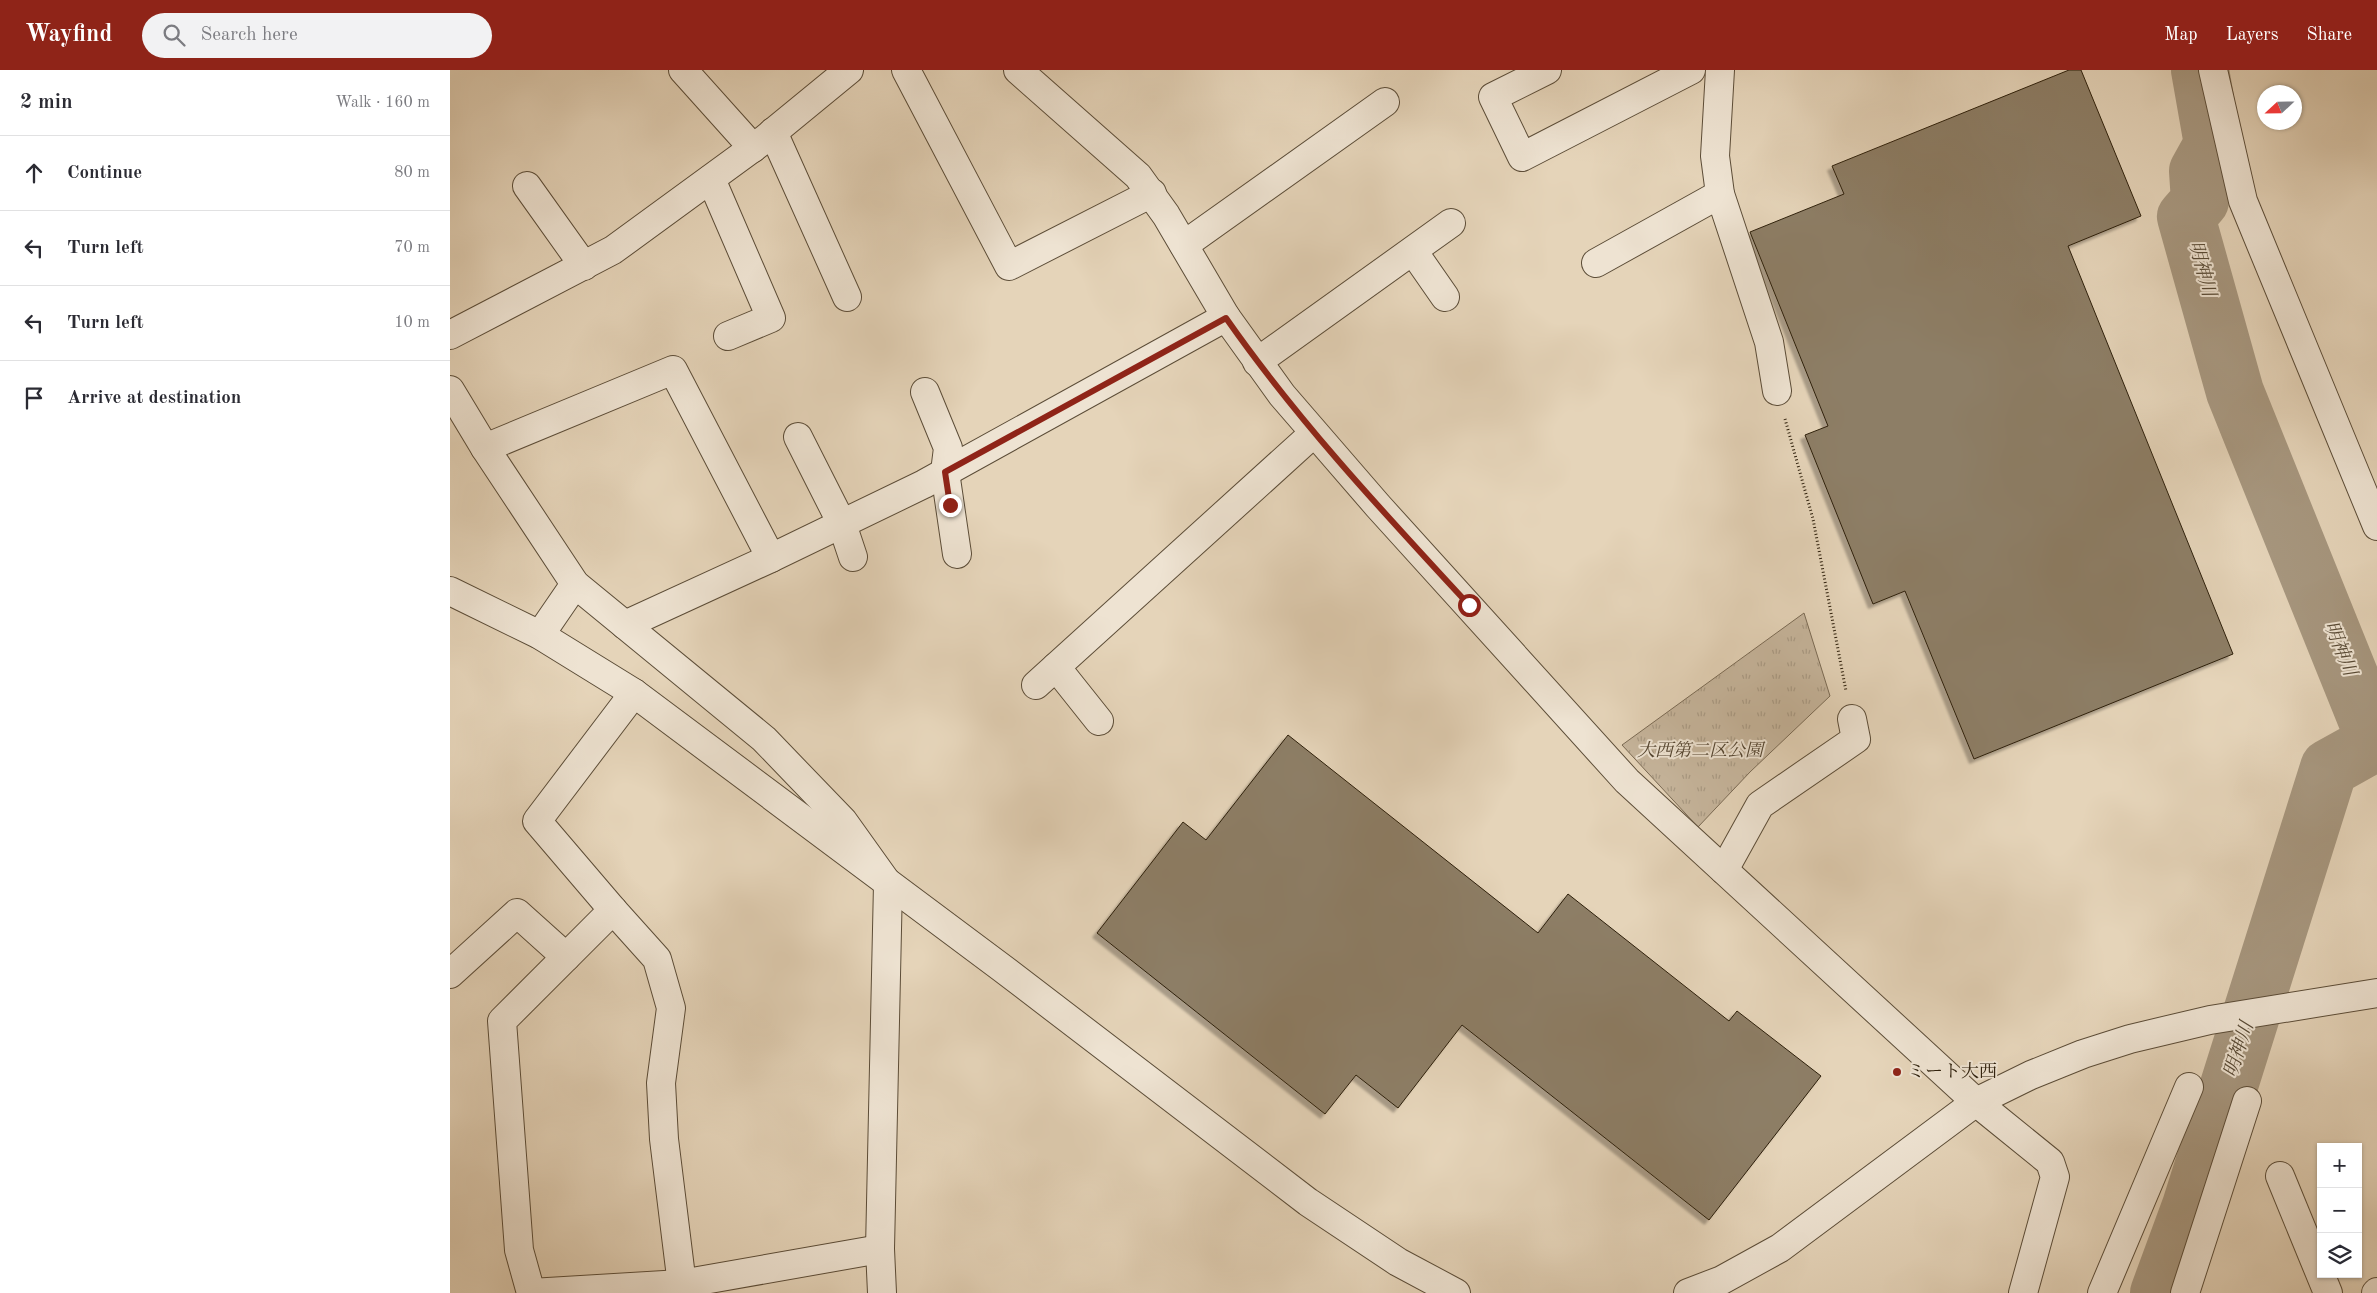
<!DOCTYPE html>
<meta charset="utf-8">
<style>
body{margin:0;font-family:"Old Standard TT","Noto Serif JP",serif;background:#f2f2f3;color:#2b2b33}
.controls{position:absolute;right:15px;bottom:15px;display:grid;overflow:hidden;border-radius:0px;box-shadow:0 1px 4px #0004}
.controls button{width:45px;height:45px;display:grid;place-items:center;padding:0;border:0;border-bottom:1px solid #e1e1e2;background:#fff;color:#2b2b33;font:25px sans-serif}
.compass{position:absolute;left:1807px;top:15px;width:45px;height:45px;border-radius:50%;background:#fff;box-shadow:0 1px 4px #0004;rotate:248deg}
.stop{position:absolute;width:15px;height:15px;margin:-11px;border:4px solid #8f2418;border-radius:50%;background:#fff}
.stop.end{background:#8f2418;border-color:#fff;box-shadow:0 1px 5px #0008}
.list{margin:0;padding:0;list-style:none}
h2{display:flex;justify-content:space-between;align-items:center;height:65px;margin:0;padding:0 20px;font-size:21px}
h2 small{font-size:16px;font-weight:400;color:#7c7c81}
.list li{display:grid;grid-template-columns:32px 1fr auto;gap:15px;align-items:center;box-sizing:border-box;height:75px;padding:0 20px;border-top:1px solid #e1e1e2}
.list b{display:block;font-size:19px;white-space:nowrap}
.list em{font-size:16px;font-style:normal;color:#7c7c81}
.icon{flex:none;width:28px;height:28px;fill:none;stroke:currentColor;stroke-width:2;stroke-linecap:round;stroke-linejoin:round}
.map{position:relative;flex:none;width:1927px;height:1223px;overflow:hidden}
header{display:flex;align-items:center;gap:30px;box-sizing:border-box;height:70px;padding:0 25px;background:#8f2418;color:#fff}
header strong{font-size:24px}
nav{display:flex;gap:28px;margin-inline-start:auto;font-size:18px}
.search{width:350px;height:45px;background:#f2f2f3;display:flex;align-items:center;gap:12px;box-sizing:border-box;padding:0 18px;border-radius:28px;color:#7c7c81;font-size:19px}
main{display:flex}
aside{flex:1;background:#fff}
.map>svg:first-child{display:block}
.grass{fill:url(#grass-tufts);stroke:#7a6a54}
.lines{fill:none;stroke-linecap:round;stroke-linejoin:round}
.river{stroke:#a7977f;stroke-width:58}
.building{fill:#8d7e66;stroke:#2e200d;filter:url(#shadow)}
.minor-casing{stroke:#5c4d38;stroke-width:30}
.tertiary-casing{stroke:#5c4d38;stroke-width:30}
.path{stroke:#2e200d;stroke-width:3;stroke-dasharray:1 2.5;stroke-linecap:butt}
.minor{stroke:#eee3d2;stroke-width:28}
.tertiary{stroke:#eee3d2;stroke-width:28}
.route{stroke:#8f2418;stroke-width:6}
.poi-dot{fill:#8f2418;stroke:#eee3d2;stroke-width:2}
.labels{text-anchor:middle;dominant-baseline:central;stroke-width:4;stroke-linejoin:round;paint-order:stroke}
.park-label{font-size:18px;font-style:italic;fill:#544531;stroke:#eee3d2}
.poi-label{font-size:18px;fill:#2e200d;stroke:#eee3d2;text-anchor:start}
.water-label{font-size:19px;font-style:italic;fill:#584a35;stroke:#eee3d2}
</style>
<header>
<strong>Wayfind</strong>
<div class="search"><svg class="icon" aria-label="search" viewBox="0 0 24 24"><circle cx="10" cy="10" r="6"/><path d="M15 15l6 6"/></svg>Search here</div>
<nav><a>Map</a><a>Layers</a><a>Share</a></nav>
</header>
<main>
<aside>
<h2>2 min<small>Walk · 160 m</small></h2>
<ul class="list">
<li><svg class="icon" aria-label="ahead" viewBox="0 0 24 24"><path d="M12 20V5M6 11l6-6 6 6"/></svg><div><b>Continue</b></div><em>80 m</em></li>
<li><svg class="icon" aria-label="left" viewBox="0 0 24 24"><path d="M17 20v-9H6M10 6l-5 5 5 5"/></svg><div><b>Turn left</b></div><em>70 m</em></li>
<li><svg class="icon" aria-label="left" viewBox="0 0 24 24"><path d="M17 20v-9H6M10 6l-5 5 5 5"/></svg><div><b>Turn left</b></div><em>10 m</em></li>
<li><svg class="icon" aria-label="arrive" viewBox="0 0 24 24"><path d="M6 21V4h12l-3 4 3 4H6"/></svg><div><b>Arrive at destination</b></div></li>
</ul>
</aside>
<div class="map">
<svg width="1927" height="1223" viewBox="0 0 1927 1223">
<defs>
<pattern id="grass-tufts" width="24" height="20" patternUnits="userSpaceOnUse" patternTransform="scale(1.25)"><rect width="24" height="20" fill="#c6b59c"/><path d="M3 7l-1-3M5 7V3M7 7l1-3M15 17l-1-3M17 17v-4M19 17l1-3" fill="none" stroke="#aa9b85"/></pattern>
<filter id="shadow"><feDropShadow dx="-4.5" dy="4.5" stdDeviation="1" flood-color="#0004"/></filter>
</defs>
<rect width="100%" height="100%" fill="#e5d4b9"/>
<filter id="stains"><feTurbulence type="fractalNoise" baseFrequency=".004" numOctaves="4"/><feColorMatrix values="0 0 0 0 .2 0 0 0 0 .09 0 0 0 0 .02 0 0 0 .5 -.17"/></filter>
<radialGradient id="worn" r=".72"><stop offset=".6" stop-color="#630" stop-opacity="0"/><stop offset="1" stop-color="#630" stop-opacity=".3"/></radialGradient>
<path class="grass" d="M1354,543l26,83 -80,76 -52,55 -76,-82z"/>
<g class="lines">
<path class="river" d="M1709,1223l32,-87 138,-438 47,-26 -141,-350 -49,-175 14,-16 -2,-30 15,-27 -13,-74"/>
</g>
<g class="building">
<path d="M1619,0h12l60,146 -73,30 165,408 -259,105 -69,-168 -32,13 -68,-169 23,-9 -78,-194 94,-38 -12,-28z"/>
<path d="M838,665l250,198 30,-39 161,127 8,-10 84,65 -112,144 -247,-195 -64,83 -42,-33 -31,39 -228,-181 86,-111 23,18z"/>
</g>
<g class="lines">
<defs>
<g id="minor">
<path d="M233,0l70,78"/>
<path d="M456,0l103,196 143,-73"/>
<path d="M568,0l120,106 28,39 60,102 56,78 96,111 249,275 349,321 74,60 5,15 -32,116"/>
<path d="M1097,0l-54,27 29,60 169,-87"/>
<path d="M1270,0l-5,86 5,38 49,148 8,49"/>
<path d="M1763,0l30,131 134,325"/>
<path d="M323,62l74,165"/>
<path d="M261,109l60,139 -43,18"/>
<path d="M77,116l57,80"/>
<path d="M734,175l201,-143"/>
<path d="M963,181l32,46"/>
<path d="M1146,193l124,-69"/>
<path d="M0,265l163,-85 152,-111 84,-69"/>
<path d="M807,292l194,-139"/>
<path d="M0,320l35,58 90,136 189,155 79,82 45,63 -8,365 2,44"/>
<path d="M475,322l23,56 -3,24 12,82"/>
<path d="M348,367l44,87 11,33"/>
<path d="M35,378l188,-78 98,188 153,-74 302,-167"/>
<path d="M175,555l146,-67"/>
<path d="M90,565l35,-51"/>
<path d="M606,597l43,54"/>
<path d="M586,615l278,-252"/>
<path d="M1274,800l36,-65 96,-66 -4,-20"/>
<path d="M163,840l-76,-89 97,-128"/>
<path d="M0,904l67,-61 49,44"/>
<path d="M1830,1106l48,117"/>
<path d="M81,1223l-12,-43 -17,-229 111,-111 44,49 14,49 -10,75 3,56 19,154"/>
<path d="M81,1223l150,-9 199,-35"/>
<path d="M1652,1223l87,-206"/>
<path d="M1735,1223l62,-192"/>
<path d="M1926,1223l1,-1"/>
</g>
<g id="tertiary">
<path d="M0,521l90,44 94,58 368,275 306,234 90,60 58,31"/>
<path d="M1238,1223l34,-13 58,-32 196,-146 55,-27 52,-21 47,-15 80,-19 167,-27"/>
</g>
</defs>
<use href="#minor" class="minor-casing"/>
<use href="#tertiary" class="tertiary-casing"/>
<path class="path" d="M1335,349l28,100 33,172"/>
<use href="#minor" class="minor"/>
<use href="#tertiary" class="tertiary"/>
</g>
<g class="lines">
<path class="route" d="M500,435l-5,-33 281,-154c72,103 158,195 243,287"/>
</g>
<circle class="poi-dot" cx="1447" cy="1002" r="5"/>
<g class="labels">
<g class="park-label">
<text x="1250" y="681">大西第二区公園</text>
</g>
<g class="poi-label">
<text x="1457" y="1002">ミート大西</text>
</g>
<g class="water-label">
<text transform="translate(1751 199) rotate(75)">明神川</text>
<text transform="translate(1889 579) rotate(68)">明神川</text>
<text transform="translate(1790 980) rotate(-72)">明神川</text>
</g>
</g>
<rect width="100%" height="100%" filter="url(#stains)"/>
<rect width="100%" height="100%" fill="url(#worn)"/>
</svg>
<div class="controls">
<button>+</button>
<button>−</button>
<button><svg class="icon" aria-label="layers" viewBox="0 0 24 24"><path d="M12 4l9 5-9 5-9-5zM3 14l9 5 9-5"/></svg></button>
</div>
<svg class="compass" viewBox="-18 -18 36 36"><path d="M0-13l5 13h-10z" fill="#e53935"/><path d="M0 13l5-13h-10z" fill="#7c7c81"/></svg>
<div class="stop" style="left:1019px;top:535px"></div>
<div class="stop end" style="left:500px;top:435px"></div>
</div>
</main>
